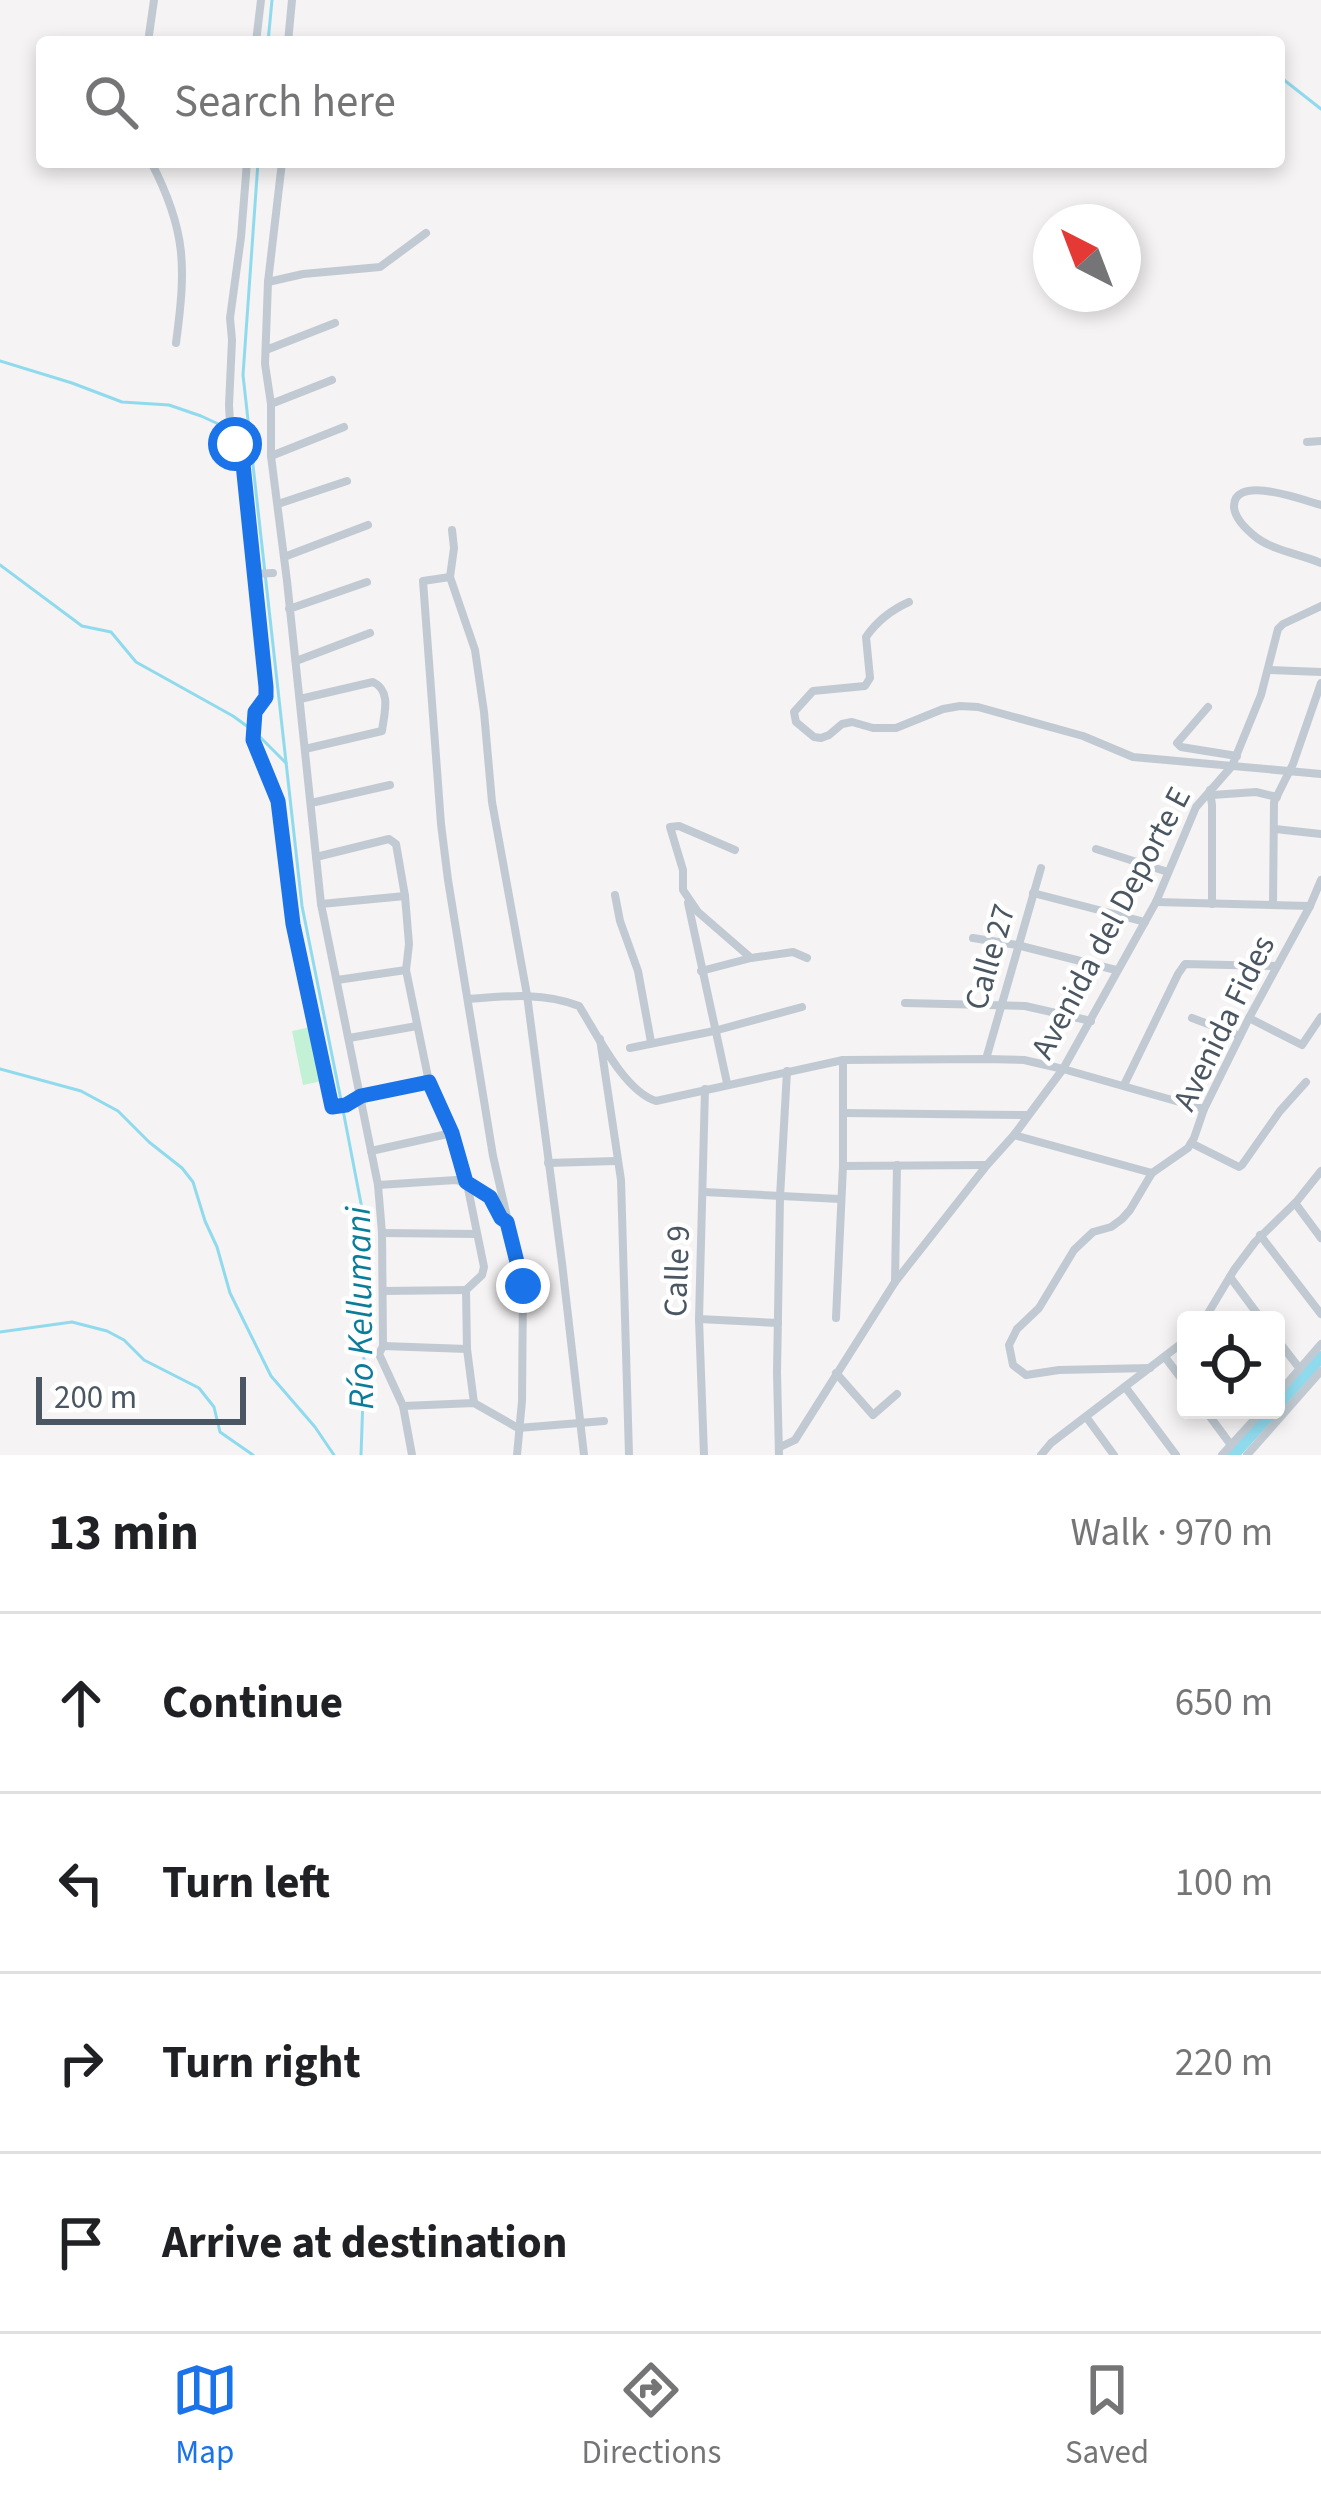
<!DOCTYPE html>
<meta charset="utf-8">
<style>
body{margin:0;font-family:"Source Sans 3",sans-serif;background:#f2f2f2;color:#202124}
.controls{position:absolute;right:36px;bottom:36px;display:grid;overflow:hidden;border-radius:12px;box-shadow:0 6px 18px #0003}
.controls button{width:108px;height:108px;display:grid;place-items:center;padding:0;border:0;border-bottom:3px solid #e0e0e0;background:#fff;color:#202124;font:60px sans-serif}
.compass{position:absolute;left:1033px;top:204px;width:108px;height:108px;border-radius:50%;background:#fff;box-shadow:0 6px 18px #0003;rotate:318deg}
.scale{position:absolute;left:36px;bottom:30px;width:210px;box-sizing:border-box;padding-left:12px;border:6px solid #4a5661;border-top:0;font-size:33px;line-height:42px;white-space:nowrap;color:#4a5661;-webkit-text-stroke:9px #fff;paint-order:stroke}
.stop{position:absolute;width:36px;height:36px;margin:-27px;border:9px solid #1a73e8;border-radius:50%;background:#fff}
.stop.end{background:#1a73e8;border-color:#fff;box-shadow:0 3px 12px #0008}
.list{margin:0;padding:0;list-style:none}
h2{display:flex;justify-content:space-between;align-items:center;height:156px;margin:0;padding:0 48px;font-size:51px}
h2 small{font-size:39px;font-weight:400;color:#757577}
.list li{display:grid;grid-template-columns:78px 1fr auto;gap:36px;align-items:center;box-sizing:border-box;height:180px;padding:0 48px;border-top:3px solid #e0e0e0}
.list b{display:block;font-size:45px;white-space:nowrap}
.list em{font-size:39px;font-style:normal;color:#757577}
.icon{flex:none;width:66px;height:66px;fill:none;stroke:currentColor;stroke-width:2;stroke-linecap:round;stroke-linejoin:round}
.map{position:relative;flex:none;width:1321px;height:1455px;overflow:hidden}
.search{position:absolute;background:#fff;box-shadow:0 6px 18px #0003;left:36px;right:36px;top:36px;height:132px;display:flex;align-items:center;gap:30px;box-sizing:border-box;padding:0 42px;border-radius:12px;color:#757577;font-size:45px}
.sheet{height:876px;background:#fff}
nav{display:flex;justify-content:space-around;align-items:center;box-sizing:border-box;height:168px;border-top:3px solid #e0e0e0;background:#fff;font-size:33px;color:#757577}
nav a{display:grid;justify-items:center;gap:6px}
nav .on{color:#1a73e8}
.map>svg:first-child{display:block}
.garden{fill:#c3f1d5}
.lines{fill:none;stroke-linecap:round;stroke-linejoin:round}
.stream{stroke:#90daee;stroke-width:3}
.river{stroke:#90daee;stroke-width:12}
.minor{stroke:#c1cad2;stroke-width:8}
.route{stroke:#1a73e8;stroke-width:15}
.labels{text-anchor:middle;dominant-baseline:central;stroke-width:9;stroke-linejoin:round;paint-order:stroke}
.street-label{font-size:33px;fill:#4a5661;stroke:#fff}
.water-label{font-size:36px;font-style:italic;fill:#0c7c9b;stroke:#fff}
</style>
<div class="map">
<svg width="1321" height="1455" viewBox="0 0 1321 1455">
<rect width="100%" height="100%" fill="#f5f3f3"/>
<path class="garden" d="M311,1027l11,54 -19,4 -11,-54z"/>
<g class="lines">
<g class="stream">
<path d="M268,42l4,-42"/>
<path d="M1279,76l42,33"/>
<path d="M258,162l-15,213 59,531 39,194"/>
<path d="M0,361l72,22 50,19 47,3 32,11 24,11"/>
<path d="M0,565l82,61 29,6 25,30 97,54 22,16 31,31"/>
<path d="M0,1069l81,22 37,20 31,31 33,26 11,14 12,39 12,26 13,46 41,83 44,51 19,28"/>
<path d="M343,1110l20,104 1,156 -3,85"/>
<path d="M0,1332l72,-10 35,9 17,9 20,20 55,28 15,19 6,25 33,23"/>
</g>
<g class="river">
<path d="M1276,1407l45,-50"/>
<path d="M1233,1455l41,-45"/>
</g>
<g class="minor">
<path d="M148,42l6,-42"/>
<path d="M256,42l5,-42"/>
<path d="M288,42l4,-42"/>
<path d="M151,162c36,69 35,106 25,181"/>
<path d="M247,162l-6,75 -11,81 2,22 -3,65 1,19 13,40 23,223v10l-11,15 -3,28 26,61 15,123 39,183 14,-2 15,-9 68,-14"/>
<path d="M282,162l-14,120 -3,82 6,40v52l16,125 34,323 57,281 4,48 1,113 -4,8 24,52 9,49"/>
<path d="M268,282l35,-8 77,-7 46,-34"/>
<path d="M266,350l69,-27"/>
<path d="M271,404l61,-24"/>
<path d="M1307,442l14,-1"/>
<path d="M271,456l73,-29"/>
<path d="M278,504l69,-23"/>
<path d="M1321,505c-15,-4 -88,-32 -87,2 1,13 14,24 23,31 16,12 45,17 64,25"/>
<path d="M452,530l2,18 -4,29 25,73 9,62 8,90 35,193 35,268 22,192"/>
<path d="M284,557l84,-32"/>
<path d="M253,574l20,-1"/>
<path d="M450,577l-27,4 18,243 7,56 45,276 30,130 -1,115 -5,54"/>
<path d="M909,602c-18,8 -32,19 -43,35l4,41 -5,8 -52,5 -19,21 2,10 18,15 7,1 8,-3 13,-11 10,-2 21,6h23l47,-19 17,-3 18,1 105,29 50,21 188,17"/>
<path d="M289,609l78,-27"/>
<path d="M296,661l74,-28"/>
<path d="M1269,670l52,2"/>
<path d="M300,699l73,-17c19,9 11,32 9,49l-77,18"/>
<path d="M1208,707l-31,36 4,4 56,9"/>
<path d="M1210,790l2,15v99"/>
<path d="M1212,795l44,-3 21,5"/>
<path d="M311,803l79,-18"/>
<path d="M1275,829l46,5"/>
<path d="M1096,849l72,23"/>
<path d="M735,850l-56,-24 -9,1 13,43v20l15,22 53,46 42,-6 14,6"/>
<path d="M316,857l73,-18 7,5 9,52 4,48 -3,26 23,112 10,18 24,64 21,103 -2,8 -16,15 1,59 7,54"/>
<path d="M1033,893l112,29"/>
<path d="M615,895l5,26 18,50 13,71"/>
<path d="M1156,902l154,4"/>
<path d="M688,903l39,180"/>
<path d="M321,904l84,-8"/>
<path d="M1273,904l1,-102 19,-38 28,-81"/>
<path d="M973,938l44,7 99,25"/>
<path d="M701,971l50,-13"/>
<path d="M337,980l69,-10"/>
<path d="M469,999c37,-3 75,-7 110,7 18,28 45,85 77,95l187,-41 143,-1 38,1 39,9 141,40"/>
<path d="M905,1003l120,3 66,15"/>
<path d="M1192,1018l48,18"/>
<path d="M1249,1018l53,27 19,-28"/>
<path d="M349,1038l68,-12"/>
<path d="M600,1039l21,141 8,275"/>
<path d="M630,1048l84,-17 88,-24"/>
<path d="M986,1059l55,-191"/>
<path d="M1124,1085l54,-111 7,-10 92,2"/>
<path d="M844,1113l183,2"/>
<path d="M1014,1135l138,38 36,-25 6,-10 10,-29 45,-91 61,-112 11,-26"/>
<path d="M1191,1143l48,24 3,-2 38,-54 26,-29"/>
<path d="M371,1151l81,-18"/>
<path d="M548,1163l68,-2"/>
<path d="M843,1166l142,-1"/>
<path d="M378,1185l78,-5c11,2 27,8 34,17 6,8 8,17 16,24"/>
<path d="M704,1192l136,7"/>
<path d="M1295,1203l26,35"/>
<path d="M382,1233l95,1"/>
<path d="M1260,1235l61,79"/>
<path d="M1230,1277l32,43"/>
<path d="M895,1282l2,-117"/>
<path d="M383,1291l83,-1"/>
<path d="M836,1318l7,-152v-106"/>
<path d="M699,1319l79,4"/>
<path d="M1204,1320l30,-50 21,-28 42,-41 24,-30"/>
<path d="M1276,1338l24,31"/>
<path d="M383,1346l84,3"/>
<path d="M1165,1357l21,28"/>
<path d="M1150,1368l-91,2 -33,5 -13,-10 -4,-20 8,-16 22,-21 35,-58 19,-18 18,-5 11,-8 8,-9 22,-37"/>
<path d="M836,1373l37,42 24,-21"/>
<path d="M1126,1388l50,67"/>
<path d="M1276,1396l45,-52"/>
<path d="M403,1406l71,-3 44,25 86,-7"/>
<path d="M1205,1410l26,35"/>
<path d="M1087,1418l27,37"/>
<path d="M780,1447l15,-7 100,-158 92,-117 27,-30 49,-66 93,-167 40,-95 36,-41 29,-71 17,-66 5,-5 38,-18"/>
<path d="M704,1455l-5,-136 6,-230"/>
<path d="M779,1455l-2,-82 3,-176 7,-126"/>
<path d="M1041,1455l10,-12 135,-103"/>
<path d="M1222,1455l41,-45"/>
<path d="M1247,1455l74,-84"/>
</g>
</g>
<g class="lines">
<path class="route" d="M235,444l8,20 23,223v10l-11,15 -2,28 25,61 15,123 39,183 14,-2 15,-9 68,-14 23,51 14,49 24,15 11,21 6,4 16,64"/>
</g>
<g class="labels">
<g class="street-label">
<text transform="translate(1111 923) rotate(-62)">Avenida del Deporte E</text>
<text transform="translate(990 957) rotate(-74)">Calle 27</text>
<text transform="translate(1224 1023) rotate(-64)">Avenida Fides</text>
<text transform="translate(677 1271) rotate(-88)">Calle 9</text>
</g>
<g class="water-label">
<text transform="translate(360 1308) rotate(-91)">Río Kellumani</text>
</g>
</g>
</svg>
<div class="controls">
<button><svg class="icon" aria-label="locate" viewBox="0 0 24 24"><circle cx="12" cy="12" r="6"/><path d="M12 2v4M12 18v4M2 12h4M18 12h4"/></svg></button>
</div>
<svg class="compass" viewBox="-18 -18 36 36"><path d="M0-13l5 13h-10z" fill="#e53935"/><path d="M0 13l5-13h-10z" fill="#757577"/></svg>
<div class="scale">200 m</div>
<div class="stop" style="left:235px;top:444px"></div>
<div class="stop end" style="left:523px;top:1286px"></div>
<div class="search"><svg class="icon" aria-label="search" viewBox="0 0 24 24"><circle cx="10" cy="10" r="6"/><path d="M15 15l6 6"/></svg>Search here</div>
</div>
<section class="sheet">
<h2>13 min<small>Walk · 970 m</small></h2>
<ul class="list">
<li><svg class="icon" aria-label="ahead" viewBox="0 0 24 24"><path d="M12 20V5M6 11l6-6 6 6"/></svg><div><b>Continue</b></div><em>650 m</em></li>
<li><svg class="icon" aria-label="left" viewBox="0 0 24 24"><path d="M17 20v-9H6M10 6l-5 5 5 5"/></svg><div><b>Turn left</b></div><em>100 m</em></li>
<li><svg class="icon" aria-label="right" viewBox="0 0 24 24"><path d="M7 20v-9h11M14 6l5 5-5 5"/></svg><div><b>Turn right</b></div><em>220 m</em></li>
<li><svg class="icon" aria-label="arrive" viewBox="0 0 24 24"><path d="M6 21V4h12l-3 4 3 4H6"/></svg><div><b>Arrive at destination</b></div></li>
</ul>
</section>
<nav>
<a class="on"><svg class="icon" aria-label="map" viewBox="0 0 24 24"><path d="M3 6l6-2 6 2 6-2v14l-6 2-6-2-6 2zM9 4v14M15 6v14"/></svg>Map</a>
<a><svg class="icon" aria-label="directions" viewBox="0 0 24 24"><path d="M12 3l9 9-9 9-9-9zM9 14v-3h6M13 9l2 2-2 2"/></svg>Directions</a>
<a><svg class="icon" aria-label="saved" viewBox="0 0 24 24"><path d="M7 4h10v16l-5-4-5 4z"/></svg>Saved</a>
</nav>
